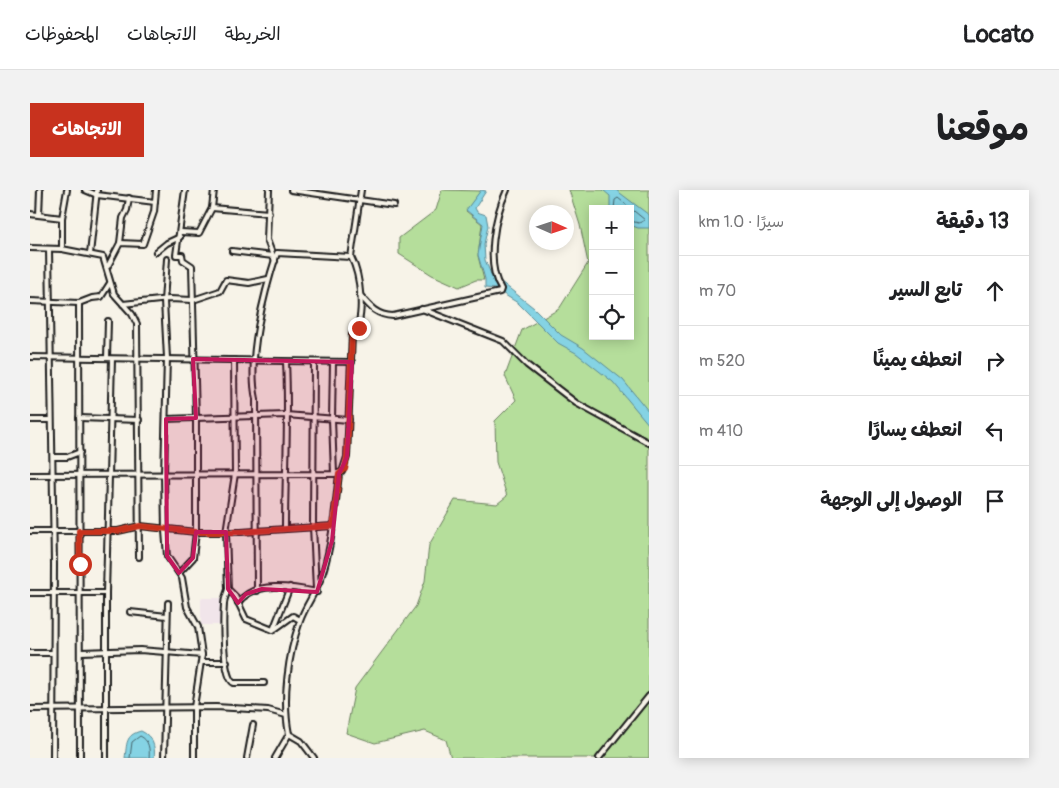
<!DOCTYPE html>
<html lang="ar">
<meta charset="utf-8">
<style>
body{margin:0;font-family:Pangolin,"Playpen Sans Arabic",sans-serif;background:#f2f2f2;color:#202124;direction:rtl}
.controls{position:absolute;right:15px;top:15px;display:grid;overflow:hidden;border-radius:0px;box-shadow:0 2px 12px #0003}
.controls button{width:45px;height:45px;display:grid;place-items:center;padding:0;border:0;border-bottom:1px solid #e0e0e0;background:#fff;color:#202124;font:25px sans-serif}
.compass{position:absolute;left:499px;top:15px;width:45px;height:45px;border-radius:50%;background:#fff;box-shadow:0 2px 12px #0003;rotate:93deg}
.stop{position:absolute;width:15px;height:15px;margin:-11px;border:4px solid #c8321e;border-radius:50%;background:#fff}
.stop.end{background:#c8321e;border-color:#fff;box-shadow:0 1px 5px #0008}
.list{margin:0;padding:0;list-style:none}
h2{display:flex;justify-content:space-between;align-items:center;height:65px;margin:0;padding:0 20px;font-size:21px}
h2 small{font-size:16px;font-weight:400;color:#757577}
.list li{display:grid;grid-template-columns:32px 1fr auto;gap:15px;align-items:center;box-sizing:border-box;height:70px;padding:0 20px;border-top:1px solid #e0e0e0}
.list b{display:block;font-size:19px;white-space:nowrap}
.list em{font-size:16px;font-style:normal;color:#757577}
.icon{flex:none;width:28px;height:28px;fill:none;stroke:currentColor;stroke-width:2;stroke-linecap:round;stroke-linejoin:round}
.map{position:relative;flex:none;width:619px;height:568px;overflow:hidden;direction:ltr;border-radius:0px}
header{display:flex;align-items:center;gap:30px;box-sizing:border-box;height:70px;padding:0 25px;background:#fff;border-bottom:1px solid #e0e0e0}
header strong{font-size:24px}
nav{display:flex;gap:28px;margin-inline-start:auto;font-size:18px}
.intro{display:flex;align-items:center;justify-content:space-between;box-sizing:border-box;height:120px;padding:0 30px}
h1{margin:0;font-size:35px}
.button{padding:12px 22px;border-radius:0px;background:#c8321e;color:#fff;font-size:18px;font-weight:700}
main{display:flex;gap:30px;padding:0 30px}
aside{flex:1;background:#fff;border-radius:0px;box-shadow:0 2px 12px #0003}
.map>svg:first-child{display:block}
.built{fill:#f1e5ea}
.green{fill:#b5de9b;stroke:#687d5c;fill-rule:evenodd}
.water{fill:#85d3e4;stroke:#5b8a94}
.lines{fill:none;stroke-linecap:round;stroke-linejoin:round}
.shore{stroke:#46656c;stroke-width:1}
.street-casing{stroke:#1c1c1c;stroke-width:8}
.street{stroke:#f7f3e8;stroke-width:4}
.route{stroke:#c8321e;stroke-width:6}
.marked{fill:#c2185b;fill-opacity:0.2;stroke:#c2185b;stroke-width:4;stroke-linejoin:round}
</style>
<header>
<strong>Locato</strong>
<nav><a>الخريطة</a><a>الاتجاهات</a><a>المحفوظات</a></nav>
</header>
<div class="intro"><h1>موقعنا</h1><a class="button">الاتجاهات</a></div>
<main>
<aside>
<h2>13 دقيقة<small>سيرًا · 1.0 km</small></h2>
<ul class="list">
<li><svg class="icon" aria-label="ahead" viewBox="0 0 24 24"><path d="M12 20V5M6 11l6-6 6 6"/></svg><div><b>تابع السير</b></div><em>70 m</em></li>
<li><svg class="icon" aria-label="right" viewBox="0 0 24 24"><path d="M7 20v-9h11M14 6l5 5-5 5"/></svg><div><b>انعطف يمينًا</b></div><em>520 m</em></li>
<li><svg class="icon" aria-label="left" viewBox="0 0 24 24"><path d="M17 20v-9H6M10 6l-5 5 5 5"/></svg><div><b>انعطف يسارًا</b></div><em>410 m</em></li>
<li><svg class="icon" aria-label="arrive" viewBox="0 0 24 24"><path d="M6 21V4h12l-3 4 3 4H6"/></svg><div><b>الوصول إلى الوجهة</b></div></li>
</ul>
</aside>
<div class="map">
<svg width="619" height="568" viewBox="0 0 619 568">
<rect width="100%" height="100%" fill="#f7f3e8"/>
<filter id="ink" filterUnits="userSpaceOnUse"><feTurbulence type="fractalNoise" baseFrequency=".02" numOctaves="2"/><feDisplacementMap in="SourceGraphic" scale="10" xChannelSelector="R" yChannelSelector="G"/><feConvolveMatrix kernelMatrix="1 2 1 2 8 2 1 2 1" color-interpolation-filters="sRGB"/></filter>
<g filter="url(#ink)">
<rect class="built" x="171" y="408" width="21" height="27"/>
<g class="green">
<path d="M412,0l39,1 -15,20 16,13 -4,32 6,24h-8l-17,7 -27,-12 -33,-21v-16l37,-28z"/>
<path d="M539,0h80v568h-198l-5,-18 -21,-9 -50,12 -29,-10 9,-45 61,-82 9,-25 4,-36 26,-45 42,4 10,-8 -11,-34 -1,-41 21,-21 -11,-24 17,-46 37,-21 29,-46 -8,-38zM563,19h37v127h-37z"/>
</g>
<g class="water">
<path d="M451,0l5,1 -11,17 2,4 9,3 2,11 -4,18 1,16 6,14 43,34 27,27 22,13 40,32 26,32v13l-36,-43 -37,-29 -18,-10 -40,-40 -23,-14 -10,-1v-9l-7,-24 5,-31 -17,-14z"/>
<path d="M573,0h13l33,25v13h-11l-8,-3v-16h-20v-13z"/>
<path d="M111,541c11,5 15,15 13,27h-29c2,-14 0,-23 16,-27z"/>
</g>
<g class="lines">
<g class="shore">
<path d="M584,19l1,-9 3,-2 27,22 -6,3 -9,-2"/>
<path d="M100,568l2,-16 8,-6c9,4 10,13 9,22"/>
</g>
<defs>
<g id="street">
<path d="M55,0l12,5 58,7"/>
<path d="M239,0l-2,50 8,21"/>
<path d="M261,0l103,15"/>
<path d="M182,18l57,5"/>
<path d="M0,24l32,4"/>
<path d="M9,25l1,-25"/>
<path d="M151,42l18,1 13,-25 2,-18"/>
<path d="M90,53l3,-25 4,-8 2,-12"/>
<path d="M0,58l32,1 41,8 11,37 18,20 5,10 2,233"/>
<path d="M19,59l5,315 -1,194"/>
<path d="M32,59v-31l5,-28"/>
<path d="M202,61l41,5"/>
<path d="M126,62l11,-9 13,-6"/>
<path d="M60,64l7,-64"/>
<path d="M137,69l-3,42 3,57 -3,116 1,57 2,25 15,22 5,29 11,20 4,28 -8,52v51"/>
<path d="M78,76l12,-23 23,1 11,-32 2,-22"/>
<path d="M330,105c10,12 16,20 33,21l107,-24 1,-3c-16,-25 -6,-74 6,-99"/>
<path d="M0,111l49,2 13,-5 9,-1 9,-14"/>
<path d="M49,113l1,455"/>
<path d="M93,114l46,-5 24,1 27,-9 6,-11 23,3 19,-4"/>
<path d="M392,119l81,32 24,24 49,38 73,40"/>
<path d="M0,167l322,5"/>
<path d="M77,168l1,-37"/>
<path d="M204,170l1,114 -9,58 2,57 7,7 11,23 27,11"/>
<path d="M284,172l-1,164 3,63"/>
<path d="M303,172l-1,57 2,55"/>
<path d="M49,228l60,2"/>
<path d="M136,229l120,-4 63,5"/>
<path d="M0,230h21"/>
<path d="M23,267h14l13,-5"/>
<path d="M0,285l304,-1 8,-2 5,-15 5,-123c15,-14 8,-60 -1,-77l10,-67"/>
<path d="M255,339c0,-56 4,-112 1,-167"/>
<path d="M0,341h88l22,-5 56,6h45l92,-6"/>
<path d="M149,383l14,-15 3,-26v-114l-4,-152 -9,-6 -1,-5h-6l9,-65"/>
<path d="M198,399c-1,5 -4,9 -4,15 -1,13 -2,74 10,79h30"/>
<path d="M227,401l-1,-192c-9,-41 8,-106 21,-146l74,4"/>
<path d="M0,403h76"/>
<path d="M208,413c16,-23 55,-16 79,-11"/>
<path d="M100,422l37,4"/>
<path d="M245,439l18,-13 7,4"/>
<path d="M243,440l17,-43"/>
<path d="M51,462l59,-2 62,5"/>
<path d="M0,463h23"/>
<path d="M172,472h25"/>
<path d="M0,519l186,-2 52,3 18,5"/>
<path d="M259,544l12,7 13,17"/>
<path d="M76,568v-165l6,-234"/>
<path d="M134,568l4,-155"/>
<path d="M217,568l6,-33"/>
<path d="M245,568l14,-24c-7,-35 -1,-79 11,-113 6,-17 18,-31 23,-49 10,-32 12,-65 16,-98"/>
<path d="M569,568l50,-62"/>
</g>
</defs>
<use href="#street" class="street-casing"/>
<use href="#street" class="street"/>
</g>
</g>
<g class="lines" filter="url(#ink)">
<path class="route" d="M50,374l-1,-33h39l22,-5 56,6h45l92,-6 6,-52 6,-5 2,-12 5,-123 7,-6"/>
</g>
<path class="marked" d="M163,169l159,3 -5,95 -8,17 -7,67 -15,51 -55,-3 -16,5 -8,9 -10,-14 -2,-57h-30l-3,26 -14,15 -12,-17 -1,-137 30,-1z"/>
</svg>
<div class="controls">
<button>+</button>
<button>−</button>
<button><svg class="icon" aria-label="locate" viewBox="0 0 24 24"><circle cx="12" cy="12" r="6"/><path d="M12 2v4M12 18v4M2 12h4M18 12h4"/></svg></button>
</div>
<svg class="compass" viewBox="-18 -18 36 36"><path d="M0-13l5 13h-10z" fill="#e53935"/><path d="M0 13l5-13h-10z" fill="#757577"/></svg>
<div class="stop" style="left:50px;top:374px"></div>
<div class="stop end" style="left:329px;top:138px"></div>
</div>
</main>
